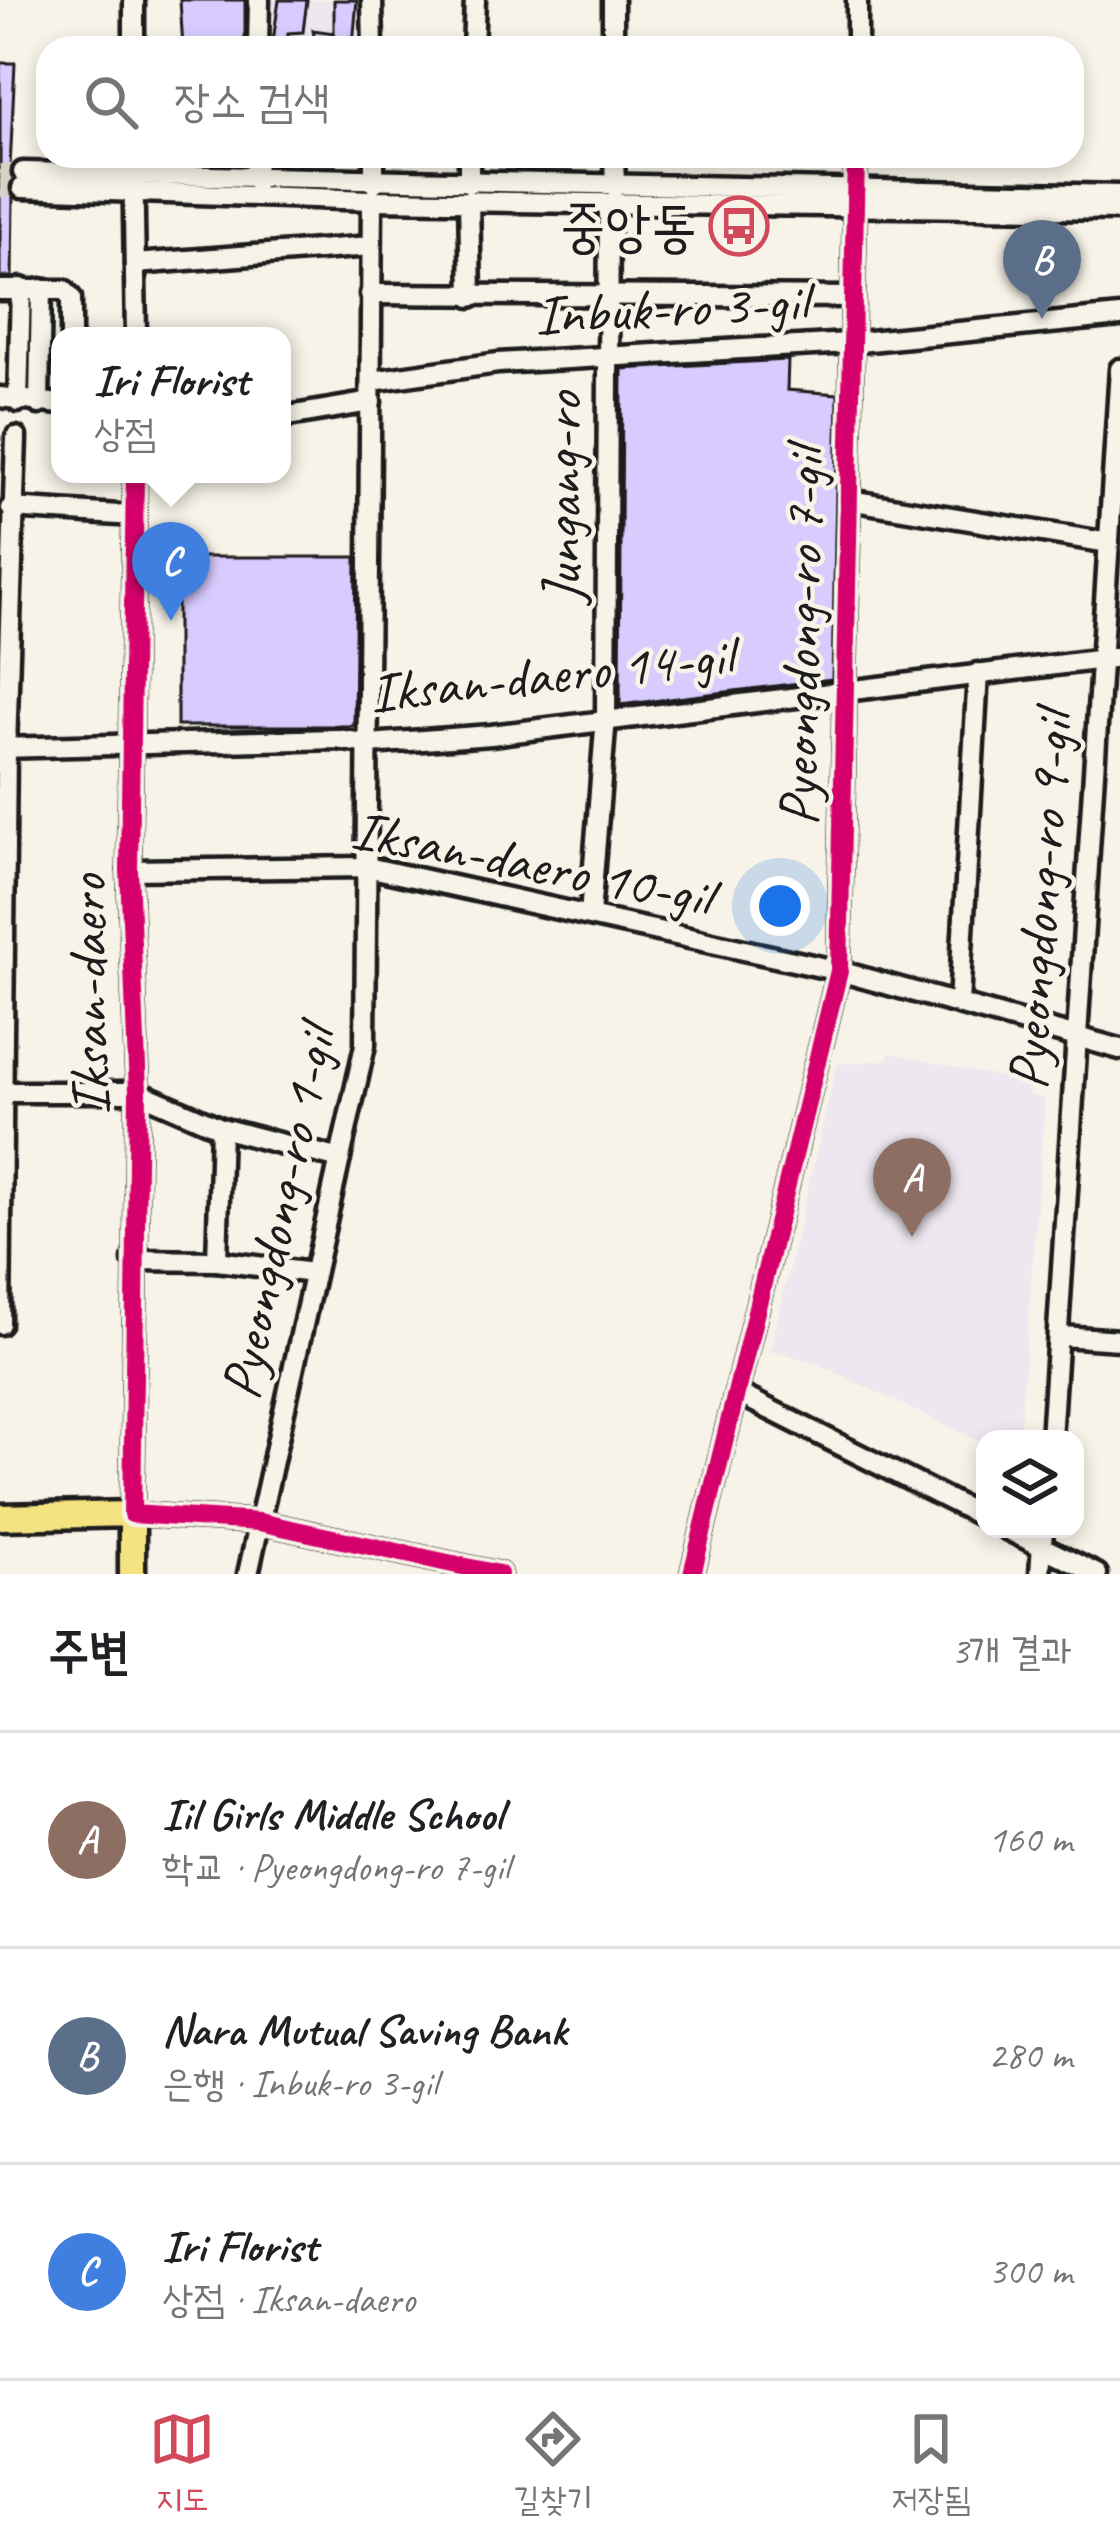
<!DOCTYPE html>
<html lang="ko">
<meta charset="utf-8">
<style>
body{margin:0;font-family:Caveat,"Poor Story",sans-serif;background:#f2f2f2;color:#202124}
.controls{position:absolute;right:36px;bottom:36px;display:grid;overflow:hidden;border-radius:24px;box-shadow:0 6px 18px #0003}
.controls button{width:108px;height:108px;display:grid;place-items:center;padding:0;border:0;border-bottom:3px solid #e0e0e0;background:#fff;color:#202124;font:60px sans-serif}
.you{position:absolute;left:780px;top:906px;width:42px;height:42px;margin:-30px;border:9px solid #fff;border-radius:50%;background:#1a73e8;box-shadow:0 0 0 18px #1a73e833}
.badge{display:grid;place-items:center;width:78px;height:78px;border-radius:50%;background:#d1495b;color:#fff;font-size:39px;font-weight:700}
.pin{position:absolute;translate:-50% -99px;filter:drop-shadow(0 3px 6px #0008)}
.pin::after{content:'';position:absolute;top:63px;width:42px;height:36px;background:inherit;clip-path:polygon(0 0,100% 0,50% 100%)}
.popup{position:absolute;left:51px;top:327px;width:240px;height:156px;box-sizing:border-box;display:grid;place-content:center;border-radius:24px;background:#fff;filter:drop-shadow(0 3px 9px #0005);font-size:39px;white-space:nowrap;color:#757577}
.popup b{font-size:45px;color:#202124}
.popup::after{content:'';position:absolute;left:50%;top:100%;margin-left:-24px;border:24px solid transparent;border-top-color:#fff}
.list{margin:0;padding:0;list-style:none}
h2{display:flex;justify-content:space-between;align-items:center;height:156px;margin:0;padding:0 48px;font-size:51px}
h2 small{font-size:39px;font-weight:400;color:#757577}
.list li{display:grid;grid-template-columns:78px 1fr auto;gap:36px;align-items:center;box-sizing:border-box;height:216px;padding:0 48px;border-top:3px solid #e0e0e0}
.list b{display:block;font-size:45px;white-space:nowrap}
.list p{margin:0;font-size:39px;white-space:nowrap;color:#757577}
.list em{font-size:39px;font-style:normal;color:#757577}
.icon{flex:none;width:66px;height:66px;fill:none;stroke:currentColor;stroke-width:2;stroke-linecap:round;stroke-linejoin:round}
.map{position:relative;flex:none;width:1120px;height:1574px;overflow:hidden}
.search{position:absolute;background:#fff;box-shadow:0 6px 18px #0003;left:36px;right:36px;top:36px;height:132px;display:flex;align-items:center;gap:30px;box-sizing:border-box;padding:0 42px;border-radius:36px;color:#757577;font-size:45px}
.sheet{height:804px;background:#fff}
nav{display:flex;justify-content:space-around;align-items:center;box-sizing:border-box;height:168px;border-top:3px solid #e0e0e0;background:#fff;font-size:33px;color:#757577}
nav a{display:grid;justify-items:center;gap:6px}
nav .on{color:#d1495b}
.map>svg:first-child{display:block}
.built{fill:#eee7ef}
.building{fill:#d8cbfe;stroke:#1c1c1c;stroke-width:3}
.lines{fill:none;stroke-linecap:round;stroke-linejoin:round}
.minor-tunnel{stroke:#d6d3c9;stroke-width:18;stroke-dasharray:18 9;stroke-linecap:butt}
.minor-casing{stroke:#1c1c1c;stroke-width:27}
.major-casing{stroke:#1c1c1c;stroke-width:33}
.minor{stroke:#f7f3e8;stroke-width:18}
.major{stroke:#f5e382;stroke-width:24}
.cycleway-casing{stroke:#f7f3e8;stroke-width:26}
.cycleway{stroke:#d6006c;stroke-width:18}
.labels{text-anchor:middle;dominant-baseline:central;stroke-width:9;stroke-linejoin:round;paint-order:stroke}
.poi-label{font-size:57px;fill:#1c1c1c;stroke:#f7f3e8;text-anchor:end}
.street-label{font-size:57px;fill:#1c1c1c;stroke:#f7f3e8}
</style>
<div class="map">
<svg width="1120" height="1574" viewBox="0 0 1120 1574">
<rect width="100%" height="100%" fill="#f7f3e8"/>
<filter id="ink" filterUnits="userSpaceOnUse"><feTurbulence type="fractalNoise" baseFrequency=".00833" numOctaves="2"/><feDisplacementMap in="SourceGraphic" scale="24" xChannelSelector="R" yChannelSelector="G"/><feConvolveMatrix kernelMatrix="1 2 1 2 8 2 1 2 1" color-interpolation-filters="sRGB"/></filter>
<g filter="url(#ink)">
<g class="built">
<path d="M266,0h96l1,48h-97z"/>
<path d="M890,1053l135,30 5,12 15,4 -26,340h-34v5l-171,-82 -44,-11 67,-287 48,-4z"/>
</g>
<g class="building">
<path d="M180,0h65v48h-62z"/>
<path d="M279,0h28l-4,32 -15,1v7l-8,-1 1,9h-9z"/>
<path d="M334,0h23l-4,45 -37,3 -3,-18 21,3z"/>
<path d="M0,63h15l-6,126 4,9 -1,79h-12z"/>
<path d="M788,360l-1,30 51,4 -6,285 -212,26 2,-336z"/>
<path d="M177,557h179l-2,169h-177z"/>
</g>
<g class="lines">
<g class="minor-tunnel">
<path d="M0,173l23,-1"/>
<path d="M0,188h22"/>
</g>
<defs>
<g id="minor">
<path d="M372,0l1,48"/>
<path d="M613,0v48"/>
<path d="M134,48v-48"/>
<path d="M258,48l1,-48"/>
<path d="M473,48l2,-48"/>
<path d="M857,48v-48"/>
<path d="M133,156l3,180"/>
<path d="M374,156v27"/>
<path d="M614,156l1,31"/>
<path d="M23,172l1097,23"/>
<path d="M256,181v-25"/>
<path d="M469,183v-27"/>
<path d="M22,188l350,12 748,10"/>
<path d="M469,200l2,97"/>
<path d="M135,264l236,-18"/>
<path d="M0,290h64l7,8v38"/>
<path d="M370,294l482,3"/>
<path d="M372,381l126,-18 351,-20 271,-27"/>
<path d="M0,397l60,7"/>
<path d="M18,402l3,-114"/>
<path d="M39,404l2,-115"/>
<path d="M282,417l89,-15"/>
<path d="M135,474l-6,396 9,222 -6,422 127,8 240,52"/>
<path d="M849,500l260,43"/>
<path d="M11,508l123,8"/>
<path d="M0,748l337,-9 32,5 122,-9 629,-78"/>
<path d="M129,870l238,-3 472,104 281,78"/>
<path d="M590,915l16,-198 3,-514"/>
<path d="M959,1003l19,-330"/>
<path d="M0,1092h138l83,36 119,31"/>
<path d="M133,1260l84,1 96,12"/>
<path d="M217,1261l4,-133"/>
<path d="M0,1324l6,-576 10,-311"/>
<path d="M1061,1336l59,4"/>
<path d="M739,1394l246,124"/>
<path d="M1051,1439l69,-1070"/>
<path d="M1006,1529l91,45"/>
<path d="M248,1574l117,-529 7,-845"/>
<path d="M692,1574l147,-603 17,-815"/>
<path d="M1040,1574l3,-45"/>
</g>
<path id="major" d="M0,1517l132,-3v60"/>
</defs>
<use href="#minor" class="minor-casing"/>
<use href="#major" class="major-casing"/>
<use href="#minor" class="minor"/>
<use href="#major" class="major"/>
<defs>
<g id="cycleway">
<path d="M135,474l-6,396 9,222 -6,422 127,8 240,52"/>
<path d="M692,1574l147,-603 17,-815"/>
</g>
</defs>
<use href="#cycleway" class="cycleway-casing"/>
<use href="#cycleway" class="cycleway"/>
</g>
</g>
<defs>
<symbol id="bus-ring" viewBox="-11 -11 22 22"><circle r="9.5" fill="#f7f3e8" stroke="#d1495b" stroke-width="1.5"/><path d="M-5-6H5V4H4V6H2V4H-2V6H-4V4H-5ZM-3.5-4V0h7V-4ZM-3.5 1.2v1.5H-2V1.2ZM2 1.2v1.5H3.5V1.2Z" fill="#d1495b"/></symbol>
</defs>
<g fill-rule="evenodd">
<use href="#bus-ring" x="706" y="193" width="66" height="66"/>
</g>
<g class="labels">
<g class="poi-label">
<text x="697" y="226">중앙동</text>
</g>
<g class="street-label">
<text transform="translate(671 308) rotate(-3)">Inbuk-ro 3-gil</text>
<text transform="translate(562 498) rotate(-90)">Jungang-ro</text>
<text transform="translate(801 637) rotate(-89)">Pyeongdong-ro 7-gil</text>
<text transform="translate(551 674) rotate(-6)">Iksan-daero 14-gil</text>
<text transform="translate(532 863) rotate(11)">Iksan-daero 10-gil</text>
<text transform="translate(1040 901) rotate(-86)">Pyeongdong-ro 9-gil</text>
<text transform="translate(88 995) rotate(-91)">Iksan-daero</text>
<text transform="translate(278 1213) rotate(-78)">Pyeongdong-ro 1-gil</text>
</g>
</g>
</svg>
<div class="controls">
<button><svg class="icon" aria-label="layers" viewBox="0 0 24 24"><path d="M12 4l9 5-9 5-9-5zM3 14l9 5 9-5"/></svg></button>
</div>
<div class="you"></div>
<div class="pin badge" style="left:912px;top:1237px;background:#8d6e63">A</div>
<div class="pin badge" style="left:1042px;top:319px;background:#5c6f8a">B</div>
<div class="pin badge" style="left:171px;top:621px;background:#3f7fe0">C</div>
<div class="popup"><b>Iri Florist</b>상점</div>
<div class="search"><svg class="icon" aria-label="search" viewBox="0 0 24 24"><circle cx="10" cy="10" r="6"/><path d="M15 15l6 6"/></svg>장소 검색</div>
</div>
<section class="sheet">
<h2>주변<small>3개 결과</small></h2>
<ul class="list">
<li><span class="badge" style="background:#8d6e63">A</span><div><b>Iil Girls Middle School</b><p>학교 · Pyeongdong-ro 7-gil</p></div><em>160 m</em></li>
<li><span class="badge" style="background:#5c6f8a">B</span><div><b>Nara Mutual Saving Bank</b><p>은행 · Inbuk-ro 3-gil</p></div><em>280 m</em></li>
<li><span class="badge" style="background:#3f7fe0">C</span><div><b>Iri Florist</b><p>상점 · Iksan-daero</p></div><em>300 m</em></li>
</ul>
</section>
<nav>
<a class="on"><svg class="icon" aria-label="map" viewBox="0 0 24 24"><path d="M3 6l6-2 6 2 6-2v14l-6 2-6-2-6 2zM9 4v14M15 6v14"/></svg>지도</a>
<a><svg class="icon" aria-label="directions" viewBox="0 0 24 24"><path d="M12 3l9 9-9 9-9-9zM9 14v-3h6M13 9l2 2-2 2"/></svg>길찾기</a>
<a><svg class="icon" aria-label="saved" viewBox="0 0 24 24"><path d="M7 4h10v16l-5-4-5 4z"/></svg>저장됨</a>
</nav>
